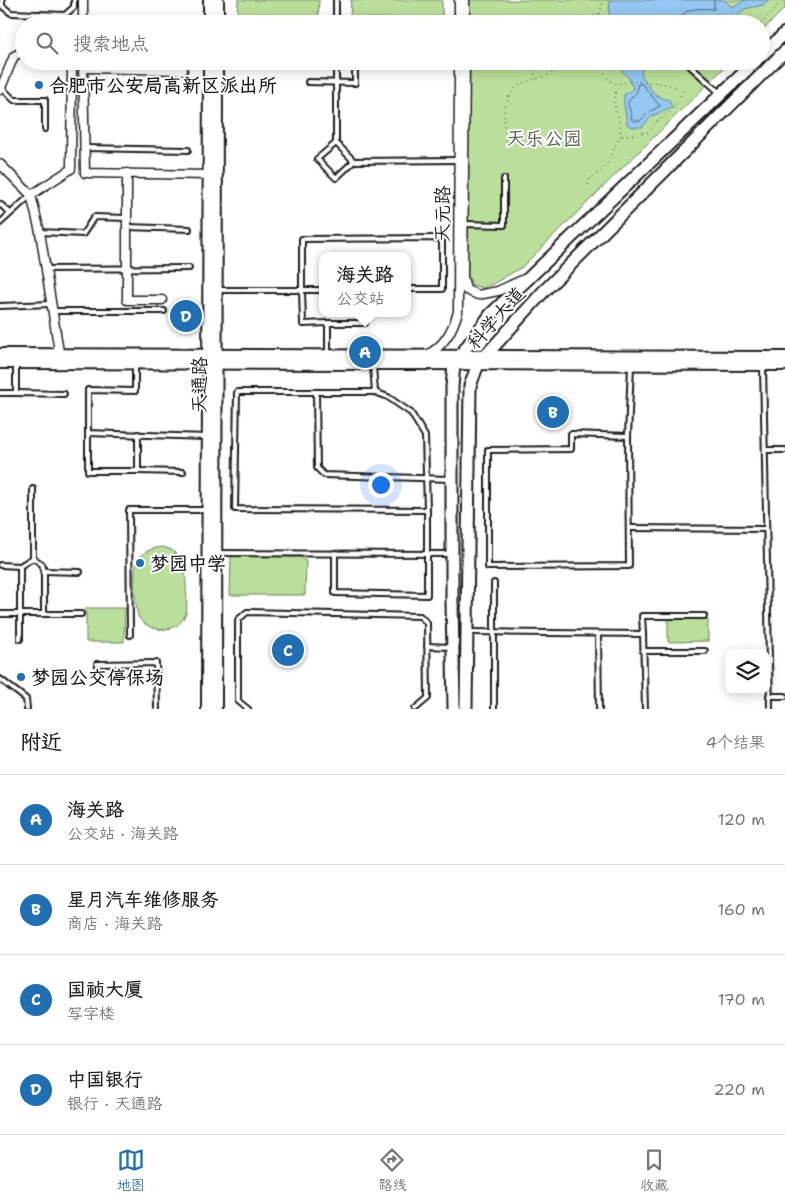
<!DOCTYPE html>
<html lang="zh">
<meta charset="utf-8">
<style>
body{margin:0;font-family:"Shantell Sans","LXGW WenKai TC",sans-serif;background:#f6f6f6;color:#222}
.controls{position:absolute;right:15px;bottom:15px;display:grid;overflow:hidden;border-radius:10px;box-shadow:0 2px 12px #0003}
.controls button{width:45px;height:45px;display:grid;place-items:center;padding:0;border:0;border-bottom:1px solid #e0e0e0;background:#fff;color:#222;font:25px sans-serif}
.you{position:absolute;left:380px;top:484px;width:18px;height:18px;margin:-12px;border:4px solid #fff;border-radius:50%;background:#1a73e8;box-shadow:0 0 0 8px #1a73e833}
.badge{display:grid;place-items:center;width:32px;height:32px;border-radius:50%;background:#1f6fb2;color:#fff;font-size:16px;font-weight:700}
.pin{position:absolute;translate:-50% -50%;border:2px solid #fff;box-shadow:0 1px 5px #0006}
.popup{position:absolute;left:319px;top:252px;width:92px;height:65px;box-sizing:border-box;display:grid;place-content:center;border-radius:10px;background:#fff;filter:drop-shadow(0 1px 4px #0005);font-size:16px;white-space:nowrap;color:#767676}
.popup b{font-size:19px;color:#222}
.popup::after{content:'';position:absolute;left:50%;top:100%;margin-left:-10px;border:10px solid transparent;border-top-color:#fff}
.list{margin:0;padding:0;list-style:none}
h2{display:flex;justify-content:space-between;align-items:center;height:65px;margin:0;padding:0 20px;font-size:21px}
h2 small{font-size:16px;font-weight:400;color:#767676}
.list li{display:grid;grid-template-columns:32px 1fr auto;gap:15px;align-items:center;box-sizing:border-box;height:90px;padding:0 20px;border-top:1px solid #e0e0e0}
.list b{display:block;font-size:19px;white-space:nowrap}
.list p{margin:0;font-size:16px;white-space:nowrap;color:#767676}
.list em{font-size:16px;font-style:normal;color:#767676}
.icon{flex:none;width:28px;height:28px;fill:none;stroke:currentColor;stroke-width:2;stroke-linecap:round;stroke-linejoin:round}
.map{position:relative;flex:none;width:785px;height:709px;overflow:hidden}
.search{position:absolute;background:#fff;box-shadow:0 2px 12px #0003;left:15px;right:15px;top:15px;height:55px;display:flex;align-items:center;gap:12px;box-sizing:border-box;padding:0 18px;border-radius:28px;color:#767676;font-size:19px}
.sheet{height:425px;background:#fff}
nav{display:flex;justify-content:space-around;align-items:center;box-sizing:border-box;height:70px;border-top:1px solid #e0e0e0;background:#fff;font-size:14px;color:#767676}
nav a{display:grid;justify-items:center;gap:2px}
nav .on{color:#1f6fb2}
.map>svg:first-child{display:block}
.green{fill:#badf9a;stroke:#6b7e5b}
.water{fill:#94c7f1;stroke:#64839c}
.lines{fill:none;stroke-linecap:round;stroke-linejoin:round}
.shore{stroke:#4c6071;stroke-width:1}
.lane-casing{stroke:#1c1c1c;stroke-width:8}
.street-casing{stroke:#1c1c1c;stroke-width:11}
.secondary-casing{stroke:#1c1c1c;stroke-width:14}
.primary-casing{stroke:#1c1c1c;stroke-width:15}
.path{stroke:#1c1c1c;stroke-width:1;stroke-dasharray:1 4;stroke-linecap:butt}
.lane{stroke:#fff;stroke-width:4}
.street{stroke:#fff;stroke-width:8}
.secondary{stroke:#fff;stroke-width:10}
.primary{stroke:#fff;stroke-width:11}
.poi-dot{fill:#1f6fb2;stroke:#fff;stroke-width:2}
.labels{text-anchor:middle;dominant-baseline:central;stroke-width:4;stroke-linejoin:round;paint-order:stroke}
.poi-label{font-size:19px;font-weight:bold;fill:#1c1c1c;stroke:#fff;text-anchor:start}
.park-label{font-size:19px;fill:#536048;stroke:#fff}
.street-label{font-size:19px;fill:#1c1c1c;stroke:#fff}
</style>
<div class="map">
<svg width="785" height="709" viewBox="0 0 785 709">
<rect width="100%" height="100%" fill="#fff"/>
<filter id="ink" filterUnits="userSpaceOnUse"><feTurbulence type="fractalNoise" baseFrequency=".02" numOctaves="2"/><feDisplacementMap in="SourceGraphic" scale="10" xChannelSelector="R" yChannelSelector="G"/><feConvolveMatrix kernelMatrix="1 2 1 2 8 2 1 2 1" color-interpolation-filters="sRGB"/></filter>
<g filter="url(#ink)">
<g class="green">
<path d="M238,0h81l-1,24h-81z"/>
<path d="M351,0h91v19l-92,-1z"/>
<path d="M468,0h317v8l-24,24v-8h-293z"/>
<path d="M468,61h263l-209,206 -29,17 -10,4 -11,-3 -5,-11z"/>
<path d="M163,547l9,3 13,13c0,9 3,44 1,50 -7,21 -35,21 -47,5 -4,-6 -6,-46 -3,-53 0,-3 4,-8 6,-10 6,-6 13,-7 21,-8z"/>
<path d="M231,556l70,1 5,4 -1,34h-75z"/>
<path d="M86,608h39l-1,34h-38z"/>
<path d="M668,619h40v22l-40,1z"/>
</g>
<g class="water">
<path d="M610,0h114l8,7 14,-7h22l-5,5 -19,4 -13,15 -29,-4 -26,4h-68z"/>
<path d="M613,61h31l-3,13c8,13 12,23 28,26l3,7 -20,9 -10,11h-10l-5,-3c-1,-11 -4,-18 -3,-29l9,-6 -4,-11z"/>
</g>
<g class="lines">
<g class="shore">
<path d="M679,24c2,-19 22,-15 35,-15v-9"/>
<path d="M638,84h4l18,22 -11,6 -9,9h-6l-2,-1c-2,-18 -10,-14 5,-28z"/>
</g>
<defs>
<g id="lane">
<path d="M2,0v6l9,7 54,2 9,-8v-7"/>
<path d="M336,24v-24"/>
<path d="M690,66l30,27"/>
<path d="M308,82l47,1v-22"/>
<path d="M2,88l12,12h31v29"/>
<path d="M336,143l-19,16 19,19 18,-17 -18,-18v-82"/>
<path d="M85,148l103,2"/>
<path d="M354,161l105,-1"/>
<path d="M0,204l10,9"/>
<path d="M0,223l31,-28"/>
<path d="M463,224l41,1v-46"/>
<path d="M127,227l62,2"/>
<path d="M40,232l43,2 11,-17 33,1"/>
<path d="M46,269l143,-1"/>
<path d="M217,290h85l1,34 25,-1v31"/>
<path d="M322,290h-20v-51l140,-1v51h-34"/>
<path d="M0,306l51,-2"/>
<path d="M52,311h112"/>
<path d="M328,323h37v-10"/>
<path d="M135,363v28l-47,-1v43l118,4"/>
<path d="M373,366l2,26h-138l-2,117 192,1 -2,-74 -14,-23 -23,-16 -13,-5"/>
<path d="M763,366l7,343"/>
<path d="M316,392l1,76 7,7 126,4"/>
<path d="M0,393h16v-28"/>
<path d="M16,393l48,1"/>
<path d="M88,433v38h50v-37"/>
<path d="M628,436l1,130 -141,1v-117l83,-1v-15l57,2 3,-70"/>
<path d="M765,450h20"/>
<path d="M138,471l45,1"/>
<path d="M629,528l137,1"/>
<path d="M217,553l233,1"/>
<path d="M335,553v40l92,2v-85"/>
<path d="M33,558l9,6 2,7v43"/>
<path d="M0,565l20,1"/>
<path d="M44,571l36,1"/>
<path d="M0,614h81"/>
<path d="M469,632l174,2 2,75"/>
<path d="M598,634l1,75"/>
<path d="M643,634l-1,-18h62"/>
<path d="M130,635l-1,-125h79"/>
<path d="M20,639v-73l13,-8v-69"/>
<path d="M427,646l24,1"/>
<path d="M643,651h62"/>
<path d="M97,664l59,-1 1,46"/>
<path d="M0,679l26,20 1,10"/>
<path d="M769,696h16"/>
<path d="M248,709l-10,-8v-81l9,-8 173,4 7,7 1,75 -13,11"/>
<path d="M494,709v-126"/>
</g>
<g id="street">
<path d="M83,24v-24"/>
<path d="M459,24v-24"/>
<path d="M465,24v-24"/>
<path d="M83,61l2,112 124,2"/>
<path d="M465,61l-2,216 3,13 12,5 20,-4 26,-12"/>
<path d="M83,68l100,2"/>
<path d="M0,90l14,-34 10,-5"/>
<path d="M0,164l31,31"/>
<path d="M127,173v127h35"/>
<path d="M427,355c18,-10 25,-24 31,-43l1,-251"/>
<path d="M60,358l-20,-126 -9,-37 40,-26 1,-108"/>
</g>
<g id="secondary">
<path d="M209,24v-24"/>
<path d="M218,24v-24"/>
<path d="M0,354l785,3"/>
<path d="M0,363l785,2"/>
<path d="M207,709l2,-648"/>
<path d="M216,709l1,-648"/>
</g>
<g id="primary">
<path d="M761,56l24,-23"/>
<path d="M454,709l-2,-107v-215l2,-23 37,-50 265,-253"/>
<path d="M466,709l4,-323 8,-22 65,-72 242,-241"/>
</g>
</defs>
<use href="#lane" class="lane-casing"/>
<use href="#street" class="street-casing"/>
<use href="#secondary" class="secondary-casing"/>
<use href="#primary" class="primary-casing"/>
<g class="path">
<path d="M575,24l25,-11"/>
<path d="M598,24l5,-24"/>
<path d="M760,24l15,-15 5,-9"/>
<path d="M527,61l6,7 3,11"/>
<path d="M596,61l14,20 8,3"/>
<path d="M505,146c2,-6 1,-9 0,-15 -2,-13 -1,-31 9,-41 14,-15 39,-8 49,-29"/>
<path d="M588,185l2,-7c21,-10 19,-24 31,-42 -1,-5 0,-11 -2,-16 -5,-19 -9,-16 0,-36 17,-4 50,-3 64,7l-11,19 -14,11 -10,11 -27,4"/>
</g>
<use href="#lane" class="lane"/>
<use href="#street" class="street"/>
<use href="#secondary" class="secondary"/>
<use href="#primary" class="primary"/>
</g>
</g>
<g class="poi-dot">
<circle cx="39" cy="85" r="5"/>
<circle cx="140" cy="563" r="5"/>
<circle cx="21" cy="677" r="5"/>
</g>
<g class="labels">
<g class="poi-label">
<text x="49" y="85">合肥市公安局高新区派出所</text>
<text x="150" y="563">梦园中学</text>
<text x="31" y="677">梦园公交停保场</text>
</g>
<g class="park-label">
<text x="544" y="138">天乐公园</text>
</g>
<g class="street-label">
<text transform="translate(442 214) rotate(-90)">天元路</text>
<text transform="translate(496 318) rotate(-48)">科学大道</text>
<text transform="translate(199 385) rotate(-90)">天通路</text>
</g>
</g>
</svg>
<div class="controls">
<button><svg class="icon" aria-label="layers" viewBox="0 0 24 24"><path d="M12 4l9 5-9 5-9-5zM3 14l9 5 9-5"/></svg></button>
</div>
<div class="you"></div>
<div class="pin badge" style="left:365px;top:352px">A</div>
<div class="popup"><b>海关路</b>公交站</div>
<div class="pin badge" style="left:553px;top:412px">B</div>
<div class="pin badge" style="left:288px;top:650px">C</div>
<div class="pin badge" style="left:186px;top:316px">D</div>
<div class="search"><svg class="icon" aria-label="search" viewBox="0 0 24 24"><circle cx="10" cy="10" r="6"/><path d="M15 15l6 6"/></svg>搜索地点</div>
</div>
<section class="sheet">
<h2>附近<small>4个结果</small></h2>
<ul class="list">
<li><span class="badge">A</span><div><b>海关路</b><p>公交站 · 海关路</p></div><em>120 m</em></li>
<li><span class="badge">B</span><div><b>星月汽车维修服务</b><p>商店 · 海关路</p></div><em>160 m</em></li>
<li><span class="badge">C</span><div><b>国祯大厦</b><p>写字楼</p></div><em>170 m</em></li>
<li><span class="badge">D</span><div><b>中国银行</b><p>银行 · 天通路</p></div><em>220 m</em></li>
</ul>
</section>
<nav>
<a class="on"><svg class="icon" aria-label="map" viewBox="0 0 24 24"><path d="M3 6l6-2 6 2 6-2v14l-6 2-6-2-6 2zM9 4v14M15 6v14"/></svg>地图</a>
<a><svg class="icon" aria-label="directions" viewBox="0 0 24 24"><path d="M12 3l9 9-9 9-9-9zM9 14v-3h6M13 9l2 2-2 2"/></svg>路线</a>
<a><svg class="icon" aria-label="saved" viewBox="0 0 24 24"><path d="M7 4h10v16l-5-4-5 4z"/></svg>收藏</a>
</nav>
